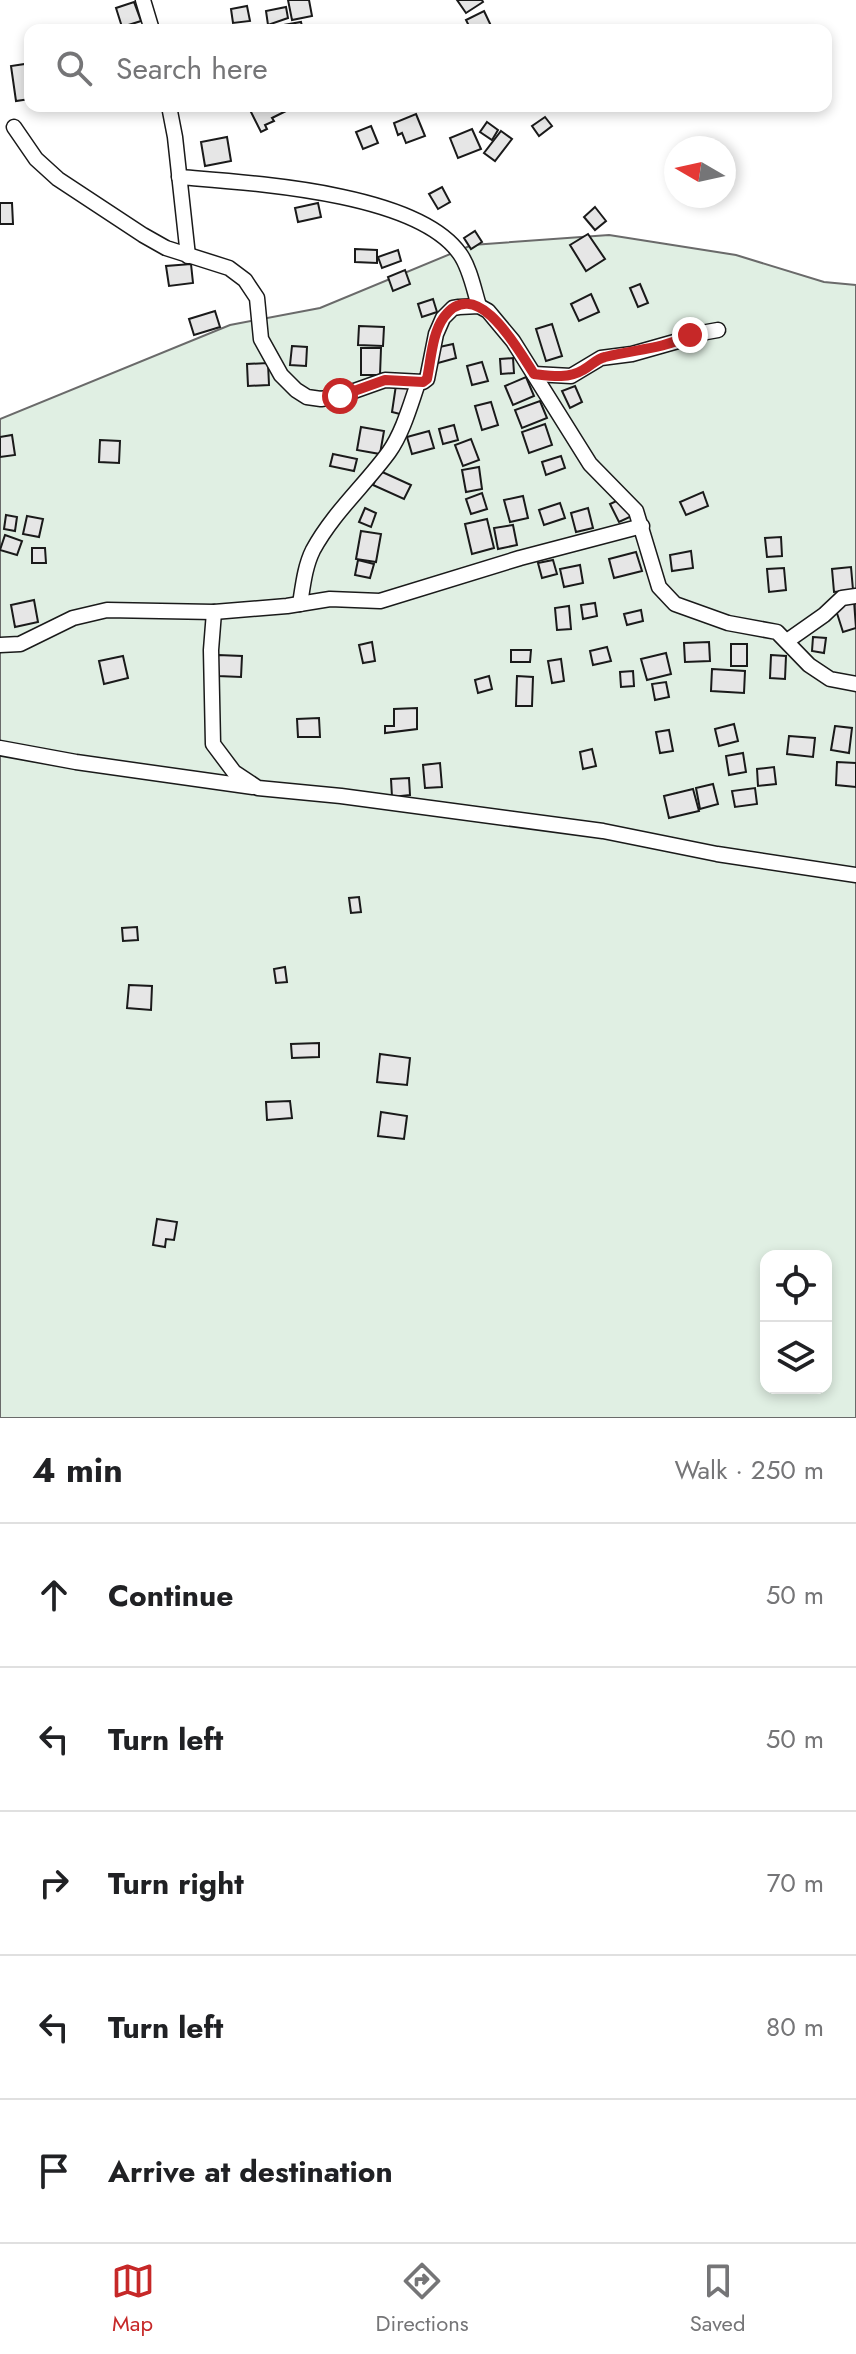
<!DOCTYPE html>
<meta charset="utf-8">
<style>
body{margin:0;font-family:Jost,sans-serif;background:#f2f2f2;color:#202124}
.controls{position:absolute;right:24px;bottom:24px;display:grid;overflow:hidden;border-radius:16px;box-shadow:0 4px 12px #0003}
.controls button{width:72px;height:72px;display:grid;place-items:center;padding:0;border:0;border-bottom:2px solid #e0e0e0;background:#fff;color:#202124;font:40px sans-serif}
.compass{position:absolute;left:664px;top:136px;width:72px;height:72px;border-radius:50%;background:#fff;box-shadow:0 4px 12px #0003;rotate:279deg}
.stop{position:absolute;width:24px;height:24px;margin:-18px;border:6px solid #c62828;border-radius:50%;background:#fff}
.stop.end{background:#c62828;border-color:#fff;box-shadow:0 2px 8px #0008}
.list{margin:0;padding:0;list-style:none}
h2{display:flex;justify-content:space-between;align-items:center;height:104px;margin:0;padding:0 32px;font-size:34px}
h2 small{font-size:26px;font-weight:400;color:#757577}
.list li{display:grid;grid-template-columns:52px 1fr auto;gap:24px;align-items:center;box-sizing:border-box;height:144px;padding:0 32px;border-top:2px solid #e0e0e0}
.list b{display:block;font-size:30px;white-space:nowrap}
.list em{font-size:26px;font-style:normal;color:#757577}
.icon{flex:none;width:44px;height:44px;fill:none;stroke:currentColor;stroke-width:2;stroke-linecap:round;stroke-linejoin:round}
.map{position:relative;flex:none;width:856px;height:1418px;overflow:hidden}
.search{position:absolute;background:#fff;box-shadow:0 4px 12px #0003;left:24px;right:24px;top:24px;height:88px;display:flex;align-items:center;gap:20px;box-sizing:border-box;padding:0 28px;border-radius:16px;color:#757577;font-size:30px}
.sheet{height:824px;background:#fff}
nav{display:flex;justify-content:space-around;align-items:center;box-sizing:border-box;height:112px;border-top:2px solid #e0e0e0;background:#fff;font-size:22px;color:#757577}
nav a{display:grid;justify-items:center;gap:4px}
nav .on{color:#c62828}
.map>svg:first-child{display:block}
.green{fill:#e0efe3;stroke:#6a6a6a;stroke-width:2;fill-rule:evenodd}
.building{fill:#e6e6e6;stroke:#1a1a1a;stroke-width:2}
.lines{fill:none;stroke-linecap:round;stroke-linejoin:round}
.minor-casing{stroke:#1a1a1a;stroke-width:17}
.minor{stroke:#fff;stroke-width:14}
.route{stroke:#c62828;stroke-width:10}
</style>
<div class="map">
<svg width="856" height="1418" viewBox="0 0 856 1418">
<rect width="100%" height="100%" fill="#fff"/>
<path class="green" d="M609,235l127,20 88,27 32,3v1133h-856v-999l230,-94 90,-17 152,-63zM766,1256h60v132h-60z"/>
<g class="building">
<path d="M288,0h21l3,16 -20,4z"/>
<path d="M457,0h25l1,2 -17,11z"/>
<path d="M134,2l7,19 -19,6 -6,-19z"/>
<path d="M247,6l3,15 -17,2 -2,-14z"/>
<path d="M286,7l2,11 -20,7 -2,-14z"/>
<path d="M484,11l9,19h-22l-5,-10z"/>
<path d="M301,22l2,8h-30l-1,-3z"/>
<path d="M25,64l5,35 -14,2 -5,-35z"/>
<path d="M248,106h35l3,5 -14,7 2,3 -9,4 2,4 -6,3z"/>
<path d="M416,114l9,22 -19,7 -4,-10 -4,2 -4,-12z"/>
<path d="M545,117l7,9 -13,10 -7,-10z"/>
<path d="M487,122l11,8 -6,10 -12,-8z"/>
<path d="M371,126l7,17 -15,6 -7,-17z"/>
<path d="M472,129l9,20 -23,9 -8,-20z"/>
<path d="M501,131l11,8 -17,22 -11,-8z"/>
<path d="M227,137l4,24 -26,5 -4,-24z"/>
<path d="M442,187l8,15 -12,7 -9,-15z"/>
<path d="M0,203h12l1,21h-13z"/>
<path d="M318,203l3,14 -23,5 -3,-14z"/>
<path d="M595,207l11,14 -11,9 -11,-13z"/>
<path d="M475,231l7,11 -11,7 -7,-11z"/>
<path d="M588,234l17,25 -19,12 -16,-26z"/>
<path d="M355,249l22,1v13l-22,-1z"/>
<path d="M398,250l3,11 -19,7 -4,-11z"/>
<path d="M191,264l2,19 -24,3 -3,-20z"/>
<path d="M405,270l5,14 -17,7 -5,-14z"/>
<path d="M640,284l8,19 -10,4 -8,-19z"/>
<path d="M591,294l8,18 -20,9 -8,-17z"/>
<path d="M433,299l4,13 -15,5 -4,-13z"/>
<path d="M215,311l5,16 -26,8 -5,-16z"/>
<path d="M552,324l10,32 -16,5 -10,-32z"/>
<path d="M359,326l25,1 -1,19 -25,-1z"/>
<path d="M453,344l3,14 -18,5 -3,-15z"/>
<path d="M292,346l15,1 -1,19 -16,-1z"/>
<path d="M361,348h20l-1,27h-19z"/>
<path d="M513,358l1,15 -13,1 -1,-15z"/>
<path d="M482,362l6,19 -16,4 -5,-19z"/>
<path d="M268,363l1,22 -21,1 -1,-22z"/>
<path d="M526,377l8,19 -21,9 -8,-19z"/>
<path d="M396,385l14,3 -6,27 -12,-3z"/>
<path d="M575,386l7,16 -12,6 -8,-17z"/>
<path d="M540,401l7,17 -25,10 -7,-18z"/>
<path d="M491,402l7,23 -16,5 -7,-24z"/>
<path d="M545,424l7,21 -23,8 -7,-21z"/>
<path d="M454,425l4,15 -15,4 -4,-15z"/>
<path d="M361,427l23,4 -4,23 -23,-4z"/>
<path d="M429,431l5,17 -22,6 -5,-17z"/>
<path d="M12,435l3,20 -15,2v-20z"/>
<path d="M471,439l8,21 -16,6 -8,-21z"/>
<path d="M100,440l20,1 -1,22 -20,-1z"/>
<path d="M333,454l24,5 -3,12 -24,-5z"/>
<path d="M561,456l4,12 -19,7 -4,-13z"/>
<path d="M479,467l3,22 -16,3 -4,-22z"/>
<path d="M380,471l31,14 -7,14 -31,-14z"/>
<path d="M703,492l5,14 -22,9 -6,-13z"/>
<path d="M482,493l5,16 -16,5 -5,-15z"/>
<path d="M523,496l5,22 -18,4 -6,-22z"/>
<path d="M625,497l9,18 -15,7 -9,-18z"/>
<path d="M560,503l5,15 -21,7 -5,-15z"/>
<path d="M365,508l11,5 -5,14 -12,-5z"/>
<path d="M588,508l5,20 -17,4 -5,-19z"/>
<path d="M6,515l11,2 -2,14 -11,-2z"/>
<path d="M27,516l16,3 -4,18 -16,-3z"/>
<path d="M487,519l7,29 -22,6 -7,-30z"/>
<path d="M513,525l4,20 -19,4 -4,-21z"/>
<path d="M361,531l20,3 -5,28 -20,-3z"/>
<path d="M5,535l17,6 -5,14 -17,-5z"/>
<path d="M781,537l1,19 -15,1 -2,-19z"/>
<path d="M32,548h13l1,15h-14z"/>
<path d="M691,551l2,17 -21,3 -2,-16z"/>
<path d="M636,552l6,19 -28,7 -5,-19z"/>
<path d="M358,560l16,4 -4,14 -15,-3z"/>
<path d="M553,560l4,14 -15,4 -4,-15z"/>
<path d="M580,565l3,18 -19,4 -4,-18z"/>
<path d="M851,567l2,23 -19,2 -2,-23z"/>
<path d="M784,568l2,22 -17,2 -2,-23z"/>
<path d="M34,600l4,22 -23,5 -4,-22z"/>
<path d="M854,601l2,27 -13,4 -8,-25z"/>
<path d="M595,603l2,13 -14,3 -2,-14z"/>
<path d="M569,606l2,23 -14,1 -2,-22z"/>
<path d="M641,610l2,11 -16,4 -3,-11z"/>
<path d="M813,637l13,1 -2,15 -12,-2z"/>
<path d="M372,642l3,19 -12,2 -4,-18z"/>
<path d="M709,642l1,19 -25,1 -1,-19z"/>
<rect x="731" y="644" width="16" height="22"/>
<path d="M607,647l4,14 -18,4 -3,-14z"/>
<path d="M511,650h20l-1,12h-19z"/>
<path d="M666,653l5,21 -24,6 -6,-21z"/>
<path d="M218,655l24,1 -1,21 -23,-1z"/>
<path d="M771,655l15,1 -1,23 -15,-1z"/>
<path d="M123,656l5,22 -24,6 -5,-23z"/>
<path d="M561,659l3,22 -12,2 -4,-22z"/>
<path d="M712,669l33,2 -1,22 -33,-2z"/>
<path d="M633,671l1,15 -13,1 -1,-15z"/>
<path d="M489,676l3,13 -14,4 -3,-13z"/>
<path d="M517,676l16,1 -1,29h-16z"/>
<path d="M666,682l3,15 -14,3 -3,-16z"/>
<path d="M417,708v21l-32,4v-7h9v-17z"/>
<path d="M319,718l1,19h-22l-1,-18z"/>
<path d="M734,724l4,17 -19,5 -4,-17z"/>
<path d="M835,726l17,2 -3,25 -18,-3z"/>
<path d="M669,730l4,21 -13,2 -4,-21z"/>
<path d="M789,736l26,2 -2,19 -26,-3z"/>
<path d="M592,749l4,17 -13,3 -3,-17z"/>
<path d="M743,753l3,19 -17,3 -3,-19z"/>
<path d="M837,762l19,1v24l-20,-2z"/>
<path d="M440,763l2,24 -17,1 -2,-23z"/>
<path d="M774,767l2,17 -18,2 -1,-17z"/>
<path d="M409,778l1,17 -18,2 -1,-18z"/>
<path d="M713,784l5,20 -18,5 -4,-21z"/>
<path d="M755,788l2,16 -22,3 -3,-16z"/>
<path d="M693,789l6,22 -30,7 -5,-22z"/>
<path d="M359,897l2,15 -10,1 -2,-15z"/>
<path d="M137,927l1,13 -15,1 -1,-13z"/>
<path d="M285,967l2,15 -11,1 -2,-14z"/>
<path d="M129,985l23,1 -1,24 -24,-2z"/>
<path d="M319,1043v14l-27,1 -1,-14z"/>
<path d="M380,1054l30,4 -3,27 -30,-3z"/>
<path d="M290,1101l2,17 -25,2 -1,-18z"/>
<path d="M381,1112l26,4 -3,23 -26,-3z"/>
<path d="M157,1219l20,3 -3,18 -8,-1 -1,8 -12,-2z"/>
</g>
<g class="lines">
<defs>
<g id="minor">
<path d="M143,0l9,30"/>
<path d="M169,106l6,31 13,119"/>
<path d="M14,127l22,32 22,20 85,56 23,13 63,20 16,12 12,18 4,41 20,36 15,15 11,7 14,2 19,-3 45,-16 38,2 4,-3 9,-45 7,-16 10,-10 6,-1 20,-1 9,5 25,30 77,123 46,47 23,76 16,17 53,19 49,9 32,33 21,14 26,5"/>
<path d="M179,177c72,6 238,15 281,77 10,14 14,36 19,52"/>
<path d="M534,374l37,2 30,-18 31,-4 46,-13 12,-6 28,-5"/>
<path d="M300,604c3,-19 5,-38 13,-54 20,-37 52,-65 76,-98 14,-20 21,-46 29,-69"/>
<path d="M214,612l-3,38 2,94 21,28 24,16 83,8 262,35 114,23 139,21"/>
<path d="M787,641l37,-26 18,-17 14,-2"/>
<path d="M0,645l20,-1 53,-26 34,-8 107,2 73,-6 43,-7 50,2 140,-43 122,-32"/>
<path d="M0,748l76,14 177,25"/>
</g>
</defs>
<use href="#minor" class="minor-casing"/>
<use href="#minor" class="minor"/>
</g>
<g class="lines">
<path class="route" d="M340,396l45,-16 38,2 4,-3c4,-19 5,-46 17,-62 33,-44 75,34 90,57 17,2 34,5 49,-4 8,-4 13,-11 22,-13 30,-8 56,-7 85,-22"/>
</g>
</svg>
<div class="controls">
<button><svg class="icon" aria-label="locate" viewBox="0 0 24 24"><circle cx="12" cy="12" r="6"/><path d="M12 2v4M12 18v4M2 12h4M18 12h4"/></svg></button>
<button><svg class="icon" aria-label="layers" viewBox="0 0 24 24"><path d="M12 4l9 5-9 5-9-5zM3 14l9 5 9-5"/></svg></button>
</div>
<svg class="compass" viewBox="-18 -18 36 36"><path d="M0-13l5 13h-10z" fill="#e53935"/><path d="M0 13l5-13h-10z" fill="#757577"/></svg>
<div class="stop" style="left:340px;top:396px"></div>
<div class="stop end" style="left:690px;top:335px"></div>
<div class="search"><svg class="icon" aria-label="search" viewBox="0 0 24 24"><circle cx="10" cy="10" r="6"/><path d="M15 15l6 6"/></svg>Search here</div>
</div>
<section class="sheet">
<h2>4 min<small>Walk · 250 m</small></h2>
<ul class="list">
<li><svg class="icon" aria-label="ahead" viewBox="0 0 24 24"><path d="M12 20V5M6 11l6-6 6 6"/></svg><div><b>Continue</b></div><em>50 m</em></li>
<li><svg class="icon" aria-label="left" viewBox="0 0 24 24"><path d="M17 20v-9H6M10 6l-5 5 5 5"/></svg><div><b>Turn left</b></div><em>50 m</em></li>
<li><svg class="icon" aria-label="right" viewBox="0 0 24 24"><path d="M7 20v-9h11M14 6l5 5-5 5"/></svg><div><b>Turn right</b></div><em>70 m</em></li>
<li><svg class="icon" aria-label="left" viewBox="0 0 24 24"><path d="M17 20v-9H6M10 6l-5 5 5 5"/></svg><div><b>Turn left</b></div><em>80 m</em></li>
<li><svg class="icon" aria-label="arrive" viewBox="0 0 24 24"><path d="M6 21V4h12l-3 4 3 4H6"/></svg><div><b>Arrive at destination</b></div></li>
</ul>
</section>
<nav>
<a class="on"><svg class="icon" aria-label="map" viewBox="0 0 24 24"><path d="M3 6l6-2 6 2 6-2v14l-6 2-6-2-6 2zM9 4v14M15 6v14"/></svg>Map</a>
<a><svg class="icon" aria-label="directions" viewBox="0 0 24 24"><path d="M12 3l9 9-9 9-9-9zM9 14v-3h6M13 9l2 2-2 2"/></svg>Directions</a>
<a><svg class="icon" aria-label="saved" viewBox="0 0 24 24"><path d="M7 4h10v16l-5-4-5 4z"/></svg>Saved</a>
</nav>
